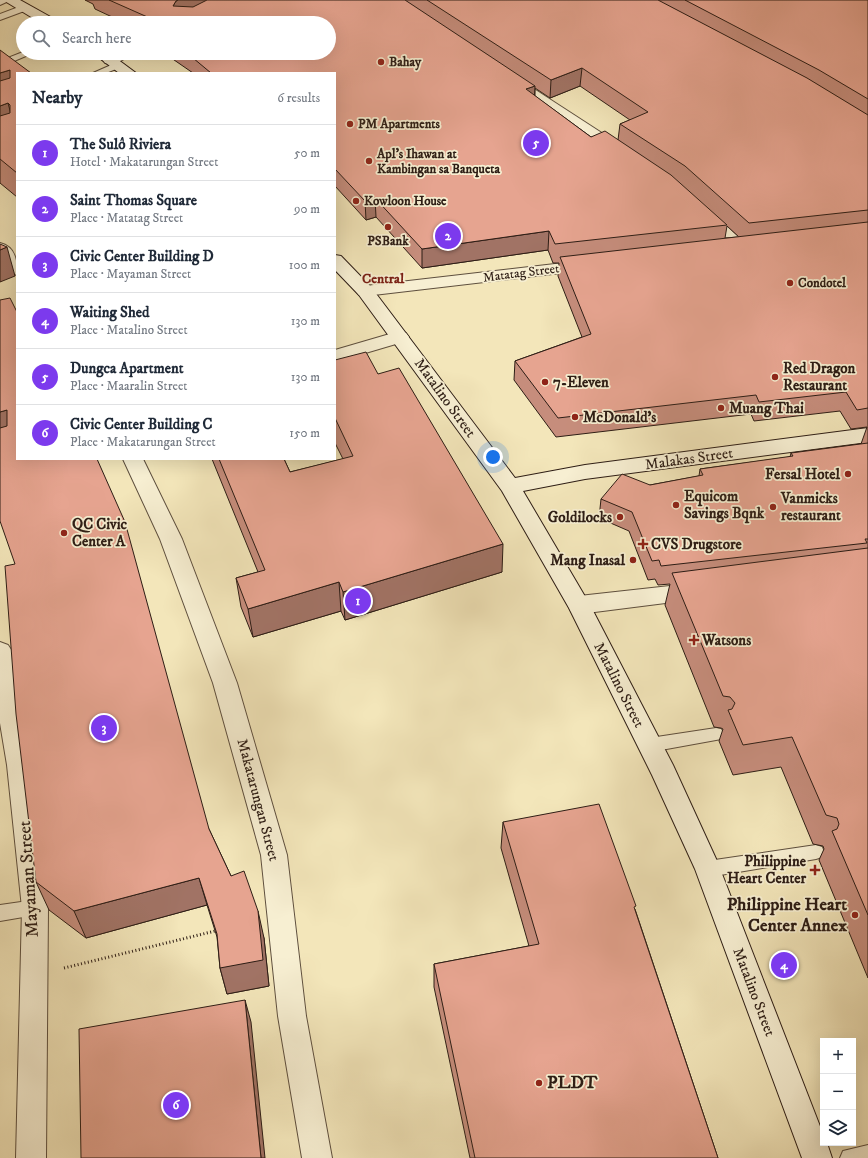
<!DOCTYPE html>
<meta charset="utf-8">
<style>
body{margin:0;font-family:"IM FELL DW Pica",serif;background:#f6f6f7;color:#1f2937}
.controls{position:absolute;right:12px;bottom:12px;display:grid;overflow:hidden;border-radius:0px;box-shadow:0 4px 16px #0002}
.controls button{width:36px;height:36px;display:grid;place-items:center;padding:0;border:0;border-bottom:1px solid #e0e1e3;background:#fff;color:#1f2937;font:20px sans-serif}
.you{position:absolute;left:493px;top:457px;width:14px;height:14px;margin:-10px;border:3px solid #fff;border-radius:50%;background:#1a73e8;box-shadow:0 0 0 6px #1a73e833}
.badge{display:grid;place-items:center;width:26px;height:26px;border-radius:50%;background:#7c3aed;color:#fff;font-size:13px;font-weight:700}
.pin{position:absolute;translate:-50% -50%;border:2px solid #fff;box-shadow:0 1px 4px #0006}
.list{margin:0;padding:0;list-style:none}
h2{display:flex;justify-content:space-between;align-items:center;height:52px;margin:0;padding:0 16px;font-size:17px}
h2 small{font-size:13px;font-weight:400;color:#747a83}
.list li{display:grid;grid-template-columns:26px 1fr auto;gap:12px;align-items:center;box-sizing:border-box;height:56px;padding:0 16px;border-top:1px solid #e0e1e3}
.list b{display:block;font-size:15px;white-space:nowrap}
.list p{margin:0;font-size:13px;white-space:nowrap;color:#747a83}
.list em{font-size:13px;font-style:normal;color:#747a83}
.icon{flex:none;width:22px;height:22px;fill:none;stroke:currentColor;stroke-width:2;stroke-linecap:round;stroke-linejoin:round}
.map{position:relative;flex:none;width:868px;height:1158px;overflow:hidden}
.search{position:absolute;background:#fff;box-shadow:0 4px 16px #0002;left:16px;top:16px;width:320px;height:44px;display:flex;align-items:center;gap:10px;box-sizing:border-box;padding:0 14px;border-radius:22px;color:#747a83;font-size:15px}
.panel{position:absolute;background:#fff;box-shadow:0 4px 16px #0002;left:16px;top:72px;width:320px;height:388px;border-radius:0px}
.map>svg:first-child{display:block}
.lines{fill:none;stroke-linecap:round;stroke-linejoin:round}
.lane-casing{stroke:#5e4f3e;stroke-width:2}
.street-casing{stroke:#5e4f3e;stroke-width:2}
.secondary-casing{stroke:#2d1d15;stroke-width:2}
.path{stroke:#2d1d15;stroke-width:3;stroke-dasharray:1 2.5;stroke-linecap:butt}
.lane{fill:#f7efd2;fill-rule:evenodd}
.street{fill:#f7efd2;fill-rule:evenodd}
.secondary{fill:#f7efd2;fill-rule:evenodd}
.wall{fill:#c68d7c;stroke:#2d1d15;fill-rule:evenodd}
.shaded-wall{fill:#a17365;stroke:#2d1d15}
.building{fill:#e6a490;stroke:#2d1d15}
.poi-dot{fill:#8f2418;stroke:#f7efd2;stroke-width:1.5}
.labels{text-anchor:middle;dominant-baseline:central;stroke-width:3.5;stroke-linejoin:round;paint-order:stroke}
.far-poi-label{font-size:13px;font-weight:bold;fill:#2d1d15;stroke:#f7efd2;text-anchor:start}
.far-street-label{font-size:13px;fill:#2d1d15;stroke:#f7efd2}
.far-quarter-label{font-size:14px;font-weight:bold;fill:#7a1f14;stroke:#f7efd2}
.poi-label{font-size:15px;font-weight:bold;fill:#2d1d15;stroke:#f7efd2;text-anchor:start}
.street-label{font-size:15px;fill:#2d1d15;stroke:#f7efd2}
.near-street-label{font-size:18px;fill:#2d1d15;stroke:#f7efd2}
.near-poi-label{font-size:18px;font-weight:bold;fill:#2d1d15;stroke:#f7efd2;text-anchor:end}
</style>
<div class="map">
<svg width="868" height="1158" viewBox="0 0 868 1158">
<rect width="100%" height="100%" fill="#f3e6ba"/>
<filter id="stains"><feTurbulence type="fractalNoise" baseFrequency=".005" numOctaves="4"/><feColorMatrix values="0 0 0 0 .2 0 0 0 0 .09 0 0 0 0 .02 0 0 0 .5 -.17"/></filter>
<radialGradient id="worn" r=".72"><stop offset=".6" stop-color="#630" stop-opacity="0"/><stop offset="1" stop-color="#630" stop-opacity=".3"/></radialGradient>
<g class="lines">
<defs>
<g id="lane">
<path d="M0,0h11l-11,5z"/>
<path d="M24,5l4,3 -1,2 -27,10v-6z"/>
<path d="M23,52l10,1 -33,14v-6z"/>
<path d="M118,62l3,1v4l-15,6h-13z"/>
<path d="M716,728l5,1 3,5 -3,5 -5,1 -66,12 -6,-2 -2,-5 2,-5 6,-2z"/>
<path d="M816,845l6,2 2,5 -2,5 -6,2 -108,18 -6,-3 -2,-5 2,-5 6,-3z"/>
<path d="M35,900l6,2 3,6 -3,6 -41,7v-16z"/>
<path d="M868,1145v13h-28l3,-7z"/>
</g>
<g id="street">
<path d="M113,53h18c-5,7 -18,12 -26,10l-2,-3z"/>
<path d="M509,75l5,1 111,72 2,3 -2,3h-12l-109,-72 -2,-3 2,-3z"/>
<path d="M703,209l6,1 37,34 3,4 -3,4 -6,1 -6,-1 -37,-34 -2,-4 2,-4z"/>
<path d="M0,243c16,4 17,18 17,32 -16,-4 -17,-18 -17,-32z"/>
<path d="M589,260l6,1 3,4 -3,4 -230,27 -6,-1 -3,-4 3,-4 6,-1z"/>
<path d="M400,331l6,2 3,4 -3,4 -71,21v-12z"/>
<path d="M123,459h20l39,80 55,144 50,172 19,161 26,142h-30l-24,-142 -17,-161 -48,-172 -53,-144z"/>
<path d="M697,583l8,2 3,6 -3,6 -8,2 -118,15 -8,-3 -3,-6 3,-6 8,-3z"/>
<path d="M0,642l8,3 4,6 19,114 17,143 -2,250h-30l6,-250 -15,-143 -7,-42z"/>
</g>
<g id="secondary">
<path d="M3,0h17l36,20 2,3h-17z"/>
<path d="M93,53h16l27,20h-17z"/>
<path d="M335,255l6,1 30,31 144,191 70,-13 283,-37v14l-283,37 -62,12 67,114 83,160 44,96 106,273v9h4l5,15h-30l-107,-289 -43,-94 -83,-167 -67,-117 -143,-196 -24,-25z"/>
</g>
</defs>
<use href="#lane" class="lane-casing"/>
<use href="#street" class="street-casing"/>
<use href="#secondary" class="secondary-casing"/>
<path class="path" d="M64,968l151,-37"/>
<use href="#lane" class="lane"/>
<use href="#street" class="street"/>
<use href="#secondary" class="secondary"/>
</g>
<g class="wall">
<path d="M85,0h783v978l-49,-118 5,-11 -1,-3 -10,-2 -32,-77 -48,8 -14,-34 4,-12 -2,-1 -7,-1 -49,-122 5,-21 -12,1 -3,-6 -7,1 -19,-49 -30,-13 2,-19 49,-14 49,-9 1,-7 90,-12 1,-4 70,-9 6,-17 -16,2 -11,-18 -86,10 -3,-7 -195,23 -42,-57 1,-19 67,-24 -24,-61 1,-13h-6l-5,-13 -126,18 -46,-51 -10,3 -31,-34v-113h-142l-29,-20h165v-30h-204l-30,-14 -2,-5zM580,86l50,34 -10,4 -2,16 -27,-3 -56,-41v-8l15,10zM727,226l12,11 -14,1z"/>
<path d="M0,50l17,23v124l-17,-14z"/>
<path d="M335,360l43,14 124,198 -157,48 -4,-9 -88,26 -12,-30 -5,-29 22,-6 -46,-113h72l6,13 53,-13 -8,-16z"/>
<path d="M15,564l194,265 22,47 33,62 5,48 -42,8 -7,-26 -3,-31 -10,-32 -121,33 -37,-28 -13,-28z"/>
<path d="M503,822l132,87 83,249h-248l-36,-171v-23l95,-18 -28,-98z"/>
</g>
<g class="shaded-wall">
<path d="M178,0h39l-39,19 -5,-13 3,-5z"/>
<path d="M582,68l-2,18 -30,12 1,-18z"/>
<path d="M10,70l7,26 -17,10v-33z"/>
<path d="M535,86l-1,18 -8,-15z"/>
<path d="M8,103l8,31 -16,6v-34z"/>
<path d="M375,198l1,19 -10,3 -1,-19z"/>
<path d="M549,231l-1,19 -126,18v-19z"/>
<path d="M7,247l8,29 -15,6v-32z"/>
<path d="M7,410l10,29 -17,8v-35z"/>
<path d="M503,544l-1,28 -157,48 -2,-28z"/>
<path d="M339,582l2,29 -88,26 -5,-28z"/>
<path d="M199,878l8,27 -121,33 -12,-27z"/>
<path d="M258,911l6,27 5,48 -42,8 -7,-26z"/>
<path d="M245,1000l6,22 14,136h-4z"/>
</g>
<g class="building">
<path d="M109,0h69l-2,1 -3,5 20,1 14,-7h198l130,86 -9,3 65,48 14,-6 66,44 56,50 -172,19 -6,-13 -127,18 -47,-51 -10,3 -30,-32v-96h-124l-24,-20h142v-30h-168z"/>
<path d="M427,0h231l149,78 61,37v95l-119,13 -64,-57 -65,-42 28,-12 -66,-44 -31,12z"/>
<path d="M685,0h183v99l-49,-29z"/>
<path d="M0,50l31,23h-14v100l-17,-14v-43l10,-3v-8l-2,-2 -8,3v-25l10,-3v-8l-10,3z"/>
<path d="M868,222v186l-11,2 -11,-18 -87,10 -3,-7 -198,23 -43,-57 76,-27 -31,-77z"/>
<path d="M0,244l7,3 -7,3z"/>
<path d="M10,298l7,14v147h80l28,63 84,307 22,47 13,-5 14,40 5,49 -43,8 -3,-34 -18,-56 -125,33 -38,-29 -20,-168 -11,-148 10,-2 -15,-43v-93l7,-2v-16l-7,2v-112z"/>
<path d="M366,352l12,22 21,-6 104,176 -160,48 -4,-10 -91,27 -12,-31 29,-8 -46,-111h65l6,13 63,-16 -18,-38v-58z"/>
<path d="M868,443v96h-3l2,4 -206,23 -2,-6 -7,1 -20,-49 -31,-13 21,-25 28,11 53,-10 -3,-6 93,-13 -2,-3z"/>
<path d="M868,548v367l-36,-84 5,-2 2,-5 -2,-6 -11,-3 -34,-78 -49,8 -15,-35 4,-1 3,-6 -5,-6 -7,-1 -51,-123z"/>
<path d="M599,804l37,102 -2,1 84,251h-243l-41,-194 105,-20 -36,-122z"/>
<path d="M245,1000l16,158h-180l-2,-129z"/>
</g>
<g class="poi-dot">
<circle cx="381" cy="62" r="4"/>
<circle cx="350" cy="124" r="4"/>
<circle cx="369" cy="161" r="4"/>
<circle cx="356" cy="201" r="4"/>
<circle cx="388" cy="227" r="4"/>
<circle cx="790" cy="283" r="4"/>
<circle cx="775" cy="377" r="4"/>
<circle cx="545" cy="382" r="4"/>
<circle cx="721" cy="408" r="4"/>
<circle cx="575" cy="417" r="4"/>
<circle cx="848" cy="474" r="4"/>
<circle cx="676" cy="505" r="4"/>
<circle cx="773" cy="507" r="4"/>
<circle cx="620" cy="517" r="4"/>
<circle cx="64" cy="533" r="4"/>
<path d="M641 538h4v4h4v4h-4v4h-4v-4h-4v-4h4z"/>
<circle cx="633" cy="560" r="4"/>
<path d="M692 634h4v4h4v4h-4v4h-4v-4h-4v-4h4z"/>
<path d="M813 864h4v4h4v4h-4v4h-4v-4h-4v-4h4z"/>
<circle cx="855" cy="915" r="4"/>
<circle cx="539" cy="1083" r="4"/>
</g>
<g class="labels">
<g class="far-poi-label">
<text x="389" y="62">Bahay</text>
<text x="358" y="124">PM Apartments</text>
<text x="377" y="154">Apl's Ihawan at<tspan x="377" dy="15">Kambingan sa Banqueta</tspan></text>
<text x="364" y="201">Kowloon House</text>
<text x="388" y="241" text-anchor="middle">PSBank</text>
<text x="798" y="283">Condotel</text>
</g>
<g class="far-street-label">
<text transform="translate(521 273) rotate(-7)">Matatag Street</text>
</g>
<g class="far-quarter-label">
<text x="383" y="279">Central</text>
</g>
<g class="poi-label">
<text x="783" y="368">Red Dragon<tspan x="783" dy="17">Restaurant</tspan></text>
<text x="553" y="382">7-Eleven</text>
<text x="729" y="408">Muang Thai</text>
<text x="583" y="417">McDonald's</text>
<text x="840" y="474" text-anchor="end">Fersal Hotel</text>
<text x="684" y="496">Equicom<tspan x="684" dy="17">Savings Bqnk</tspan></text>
<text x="781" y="498">Vanmicks<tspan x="781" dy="17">restaurant</tspan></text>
<text x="612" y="517" text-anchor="end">Goldilocks</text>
<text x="72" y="524">QC Civic<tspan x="72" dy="17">Center A</tspan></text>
<text x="651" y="544">CVS Drugstore</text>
<text x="625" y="560" text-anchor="end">Mang Inasal</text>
<text x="702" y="640">Watsons</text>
<text x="806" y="861" text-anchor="end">Philippine<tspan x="806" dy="17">Heart Center</tspan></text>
</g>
<g class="street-label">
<text transform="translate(445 398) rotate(54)">Matalino Street</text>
<text transform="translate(689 459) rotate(-8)">Malakas Street</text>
<text transform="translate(619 685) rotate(63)">Matalino Street</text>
<text transform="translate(258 800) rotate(75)">Makatarungan Street</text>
<text transform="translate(754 992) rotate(69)">Matalino Street</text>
</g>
<g class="near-street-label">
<text transform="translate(29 879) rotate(-94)">Mayaman Street</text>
</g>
<g class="near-poi-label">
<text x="847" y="905">Philippine Heart<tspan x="847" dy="21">Center Annex</tspan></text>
<text x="547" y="1083" text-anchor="start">PLDT</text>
</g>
</g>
<rect width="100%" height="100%" filter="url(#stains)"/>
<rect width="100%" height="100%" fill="url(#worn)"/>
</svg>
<div class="controls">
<button>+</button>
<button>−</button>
<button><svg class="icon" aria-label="layers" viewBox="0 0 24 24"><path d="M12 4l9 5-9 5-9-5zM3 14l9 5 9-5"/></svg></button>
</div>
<div class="you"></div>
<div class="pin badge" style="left:358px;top:601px">1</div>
<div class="pin badge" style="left:448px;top:236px">2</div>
<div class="pin badge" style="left:104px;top:728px">3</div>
<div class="pin badge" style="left:784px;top:965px">4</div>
<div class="pin badge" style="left:536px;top:143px">5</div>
<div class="pin badge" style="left:176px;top:1105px">6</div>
<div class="search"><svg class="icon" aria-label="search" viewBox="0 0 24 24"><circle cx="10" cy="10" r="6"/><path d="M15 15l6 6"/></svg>Search here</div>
<section class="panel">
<h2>Nearby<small>6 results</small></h2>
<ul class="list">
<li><span class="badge">1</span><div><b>The Sulô Riviera</b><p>Hotel · Makatarungan Street</p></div><em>50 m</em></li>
<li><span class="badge">2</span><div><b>Saint Thomas Square</b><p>Place · Matatag Street</p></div><em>90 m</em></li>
<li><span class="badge">3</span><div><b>Civic Center Building D</b><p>Place · Mayaman Street</p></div><em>100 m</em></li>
<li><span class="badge">4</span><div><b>Waiting Shed</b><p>Place · Matalino Street</p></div><em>130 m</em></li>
<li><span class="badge">5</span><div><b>Dungca Apartment</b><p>Place · Maaralin Street</p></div><em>130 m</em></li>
<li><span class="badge">6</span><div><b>Civic Center Building C</b><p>Place · Makatarungan Street</p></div><em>150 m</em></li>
</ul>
</section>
</div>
